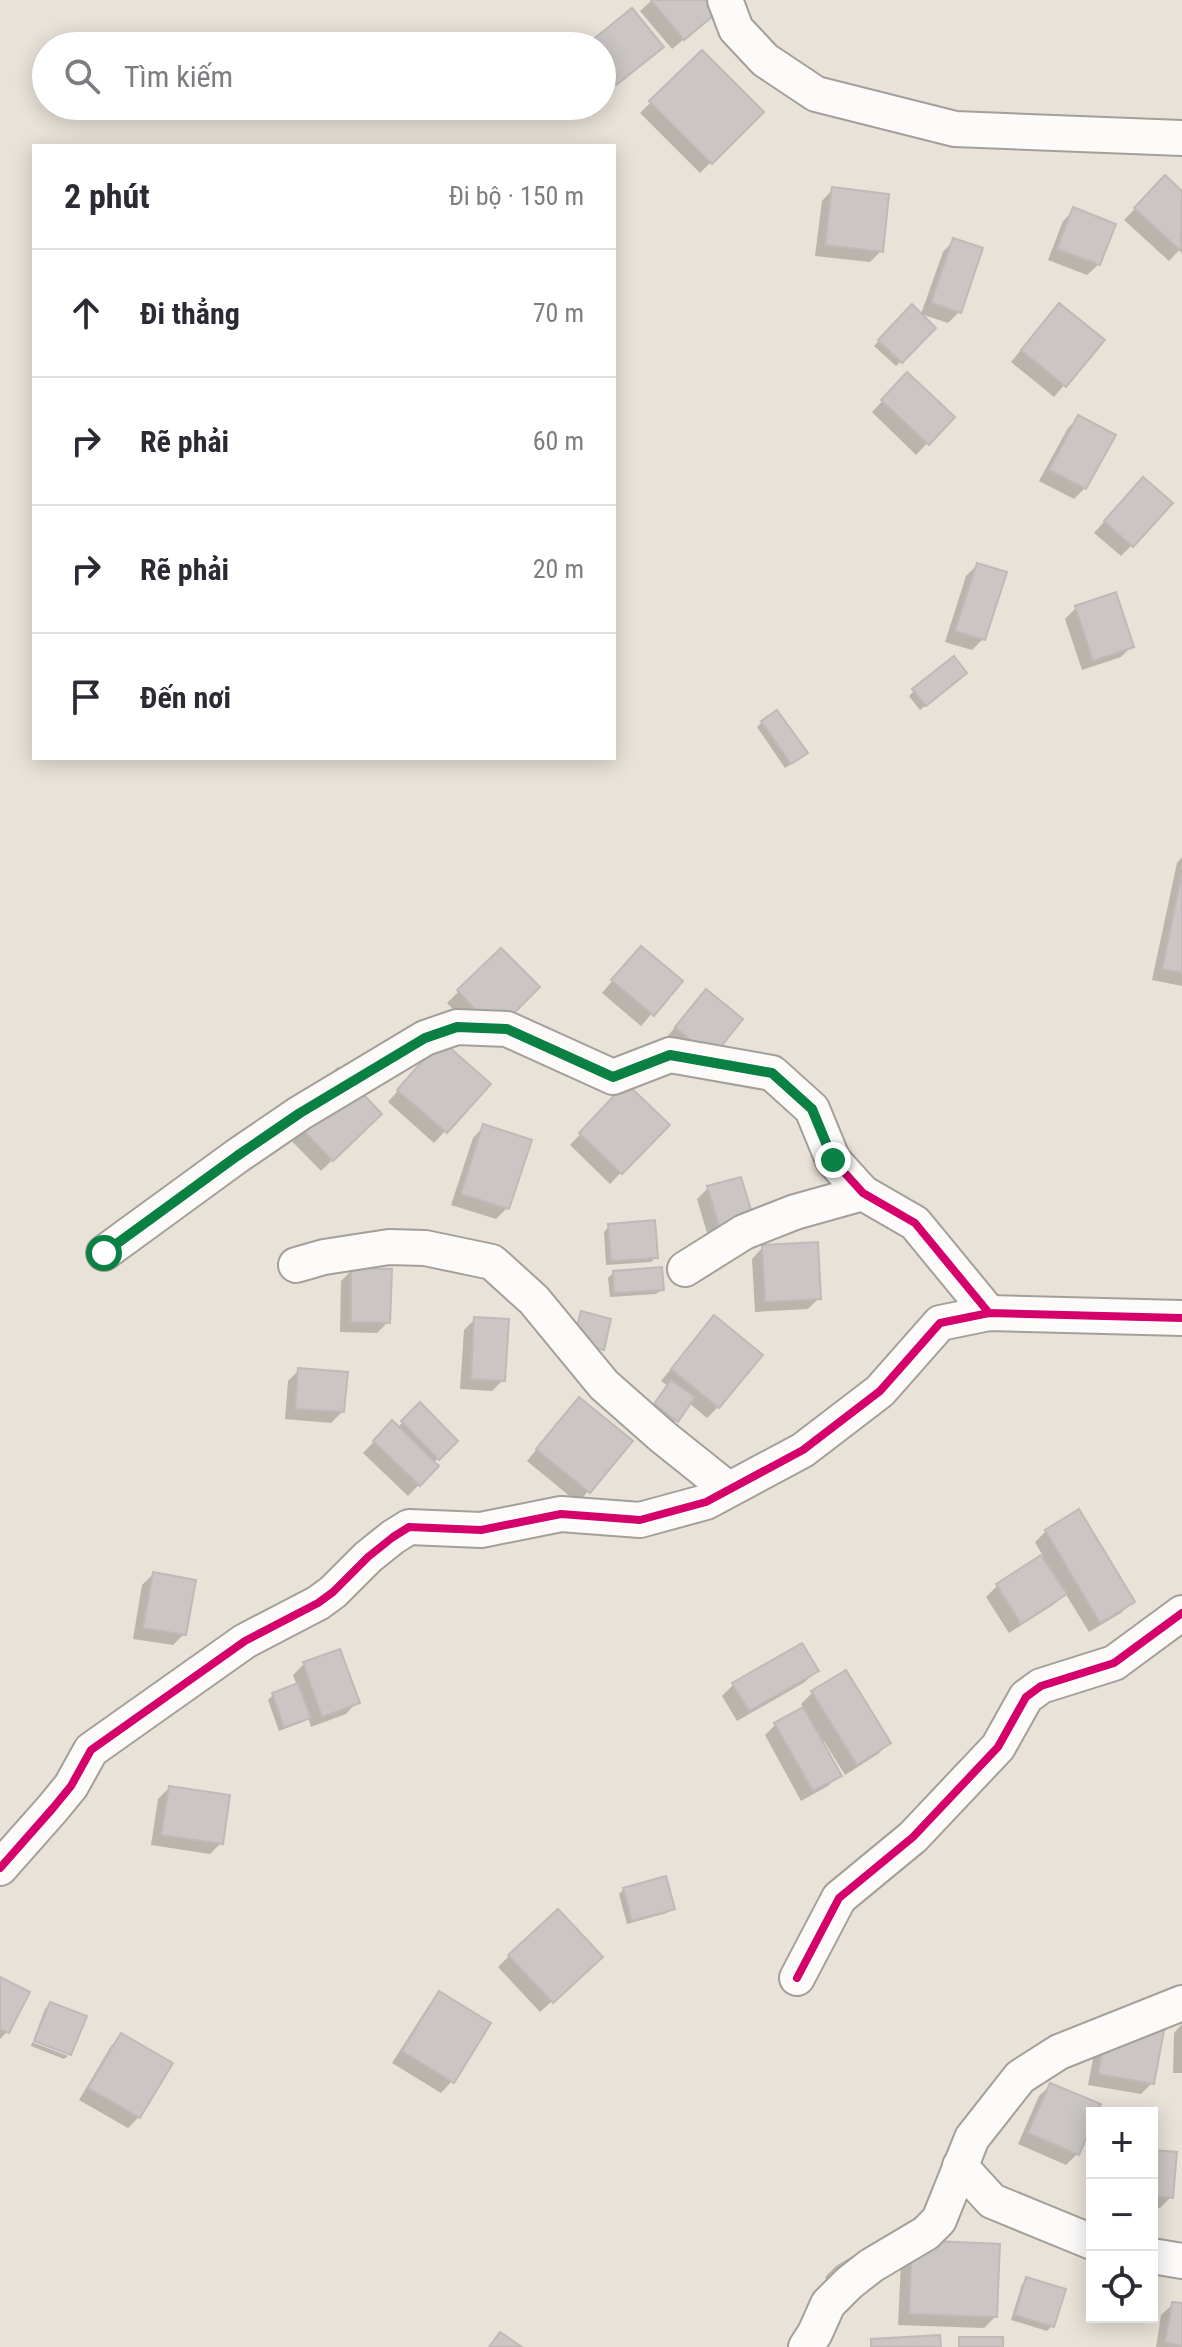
<!DOCTYPE html>
<html lang="vi">
<meta charset="utf-8">
<style>
body{margin:0;font-family:"Roboto Condensed",sans-serif;background:#f2f2f3;color:#2b2b33}
.controls{position:absolute;right:24px;bottom:24px;display:grid;overflow:hidden;border-radius:0px;box-shadow:0 4px 20px #0003}
.controls button{width:72px;height:72px;display:grid;place-items:center;padding:0;border:0;border-bottom:2px solid #e1e1e2;background:#fff;color:#2b2b33;font:40px sans-serif}
.stop{position:absolute;width:24px;height:24px;margin:-18px;border:6px solid #0b8043;border-radius:50%;background:#fff}
.stop.end{background:#0b8043;border-color:#fff;box-shadow:0 2px 8px #0008}
.list{margin:0;padding:0;list-style:none}
h2{display:flex;justify-content:space-between;align-items:center;height:104px;margin:0;padding:0 32px;font-size:34px}
h2 small{font-size:26px;font-weight:400;color:#7c7c81}
.list li{display:grid;grid-template-columns:52px 1fr auto;gap:24px;align-items:center;box-sizing:border-box;height:128px;padding:0 32px;border-top:2px solid #e1e1e2}
.list b{display:block;font-size:30px;white-space:nowrap}
.list em{font-size:26px;font-style:normal;color:#7c7c81}
.icon{flex:none;width:44px;height:44px;fill:none;stroke:currentColor;stroke-width:2;stroke-linecap:round;stroke-linejoin:round}
.map{position:relative;flex:none;width:1182px;height:2347px;overflow:hidden}
.search{position:absolute;background:#fff;box-shadow:0 4px 20px #0003;left:32px;top:32px;width:584px;height:88px;display:flex;align-items:center;gap:20px;box-sizing:border-box;padding:0 28px;border-radius:44px;color:#7c7c81;font-size:30px}
.panel{position:absolute;background:#fff;box-shadow:0 4px 20px #0003;left:32px;top:144px;width:584px;height:616px;border-radius:0px}
.map>svg:first-child{display:block}
.shadow{fill:#0003}
.building{fill:#cbc6c4;stroke:#bfbab8;stroke-width:2}
.lines{fill:none;stroke-linecap:round;stroke-linejoin:round}
.street-casing{stroke:#a49f98;stroke-width:38}
.street{stroke:#fcfbf9;stroke-width:34}
.cycleway-casing{stroke:#fff;stroke-width:13}
.cycleway{stroke:#d6006c;stroke-width:8}
.route{stroke:#0b8043;stroke-width:10}
</style>
<div class="map">
<svg width="1182" height="2347" viewBox="0 0 1182 2347">
<rect width="100%" height="100%" fill="#e8e2d8"/>
<g class="shadow">
<path d="M652,0l59,17 -39,32 -32,-38z"/>
<path d="M632,11l18,47 -46,36 -2,-2v-46h-15z"/>
<path d="M702,52l59,60 -61,61 -60,-60z"/>
<path d="M1165,178l17,15v54l-13,14 -45,-41z"/>
<path d="M833,189l48,62 -11,11 -55,-6 7,-55z"/>
<path d="M1074,210l25,54 -12,11 -39,-15 15,-39z"/>
<path d="M954,240l5,72 -11,11 -27,-9 22,-62z"/>
<path d="M912,307l21,21 -37,38 -22,-20z"/>
<path d="M1048,317l54,23 -48,57 -43,-35z"/>
<path d="M907,375l45,42 -36,38 -44,-43z"/>
<path d="M1079,417l6,71 -11,11 -35,-18 29,-53z"/>
<path d="M1132,490v55l-11,11 -27,-23z"/>
<path d="M977,565l6,74 -11,11 -27,-8 21,-66z"/>
<path d="M1076,608l56,38 -11,11 -39,13 -17,-51z"/>
<path d="M960,678l-40,32 -11,-14 5,-5z"/>
<path d="M762,722l38,36 -15,10 -28,-41z"/>
<path d="M1182,857v129l-30,-6 25,-117z"/>
<path d="M501,950l-18,90 -36,-37z"/>
<path d="M630,960l50,21 -39,45 -39,-33z"/>
<path d="M696,1003l14,53 -45,-17z"/>
<path d="M430,1054l58,30 -54,59 -46,-41z"/>
<path d="M626,1086l41,39 -57,59 -40,-39z"/>
<path d="M380,1114l-59,57 -42,-43z"/>
<path d="M484,1126l23,82 -11,11 -45,-14 22,-67z"/>
<path d="M740,1179l-27,74 -16,-54 11,-11z"/>
<path d="M609,1226l47,31 -5,5 -45,3 -2,-33z"/>
<path d="M763,1247l56,51 -11,11 -53,3 -3,-53z"/>
<path d="M352,1270l36,52 -11,11 -37,-1 1,-51z"/>
<path d="M614,1272l48,17 -6,5 -46,3 -2,-19z"/>
<path d="M475,1319l28,61 -11,11 -32,-2 4,-59z"/>
<path d="M704,1329l14,78 -11,11 -18,-15 -17,22 -22,-15 18,-24 -7,-5z"/>
<path d="M299,1370l44,41 -12,12 -46,-4 3,-38z"/>
<path d="M420,1405l36,36 -23,22 4,3 -29,30 -45,-43 29,-30 5,5z"/>
<path d="M568,1411l62,31 -52,61 -51,-42z"/>
<path d="M1046,1531l86,71 -11,11 -32,19 -24,-39 -12,12 -44,28 -23,-36 11,-11 46,-30 -8,-14z"/>
<path d="M153,1574l31,60 -11,11 -40,-6 9,-54z"/>
<path d="M304,1664l53,38 -11,12 -35,13 -3,-10 -5,5 -24,9 -11,-31 5,-5 24,-9 -4,-11z"/>
<path d="M816,1671l-11,11 -68,39 -15,-25 11,-11z"/>
<path d="M812,1693l77,50 -11,11 -33,21 -21,-34 -3,2 18,32 -11,11 -27,15 -36,-66 11,-11 28,-15 -3,-5z"/>
<path d="M169,1788l52,55 -11,11 -59,-9 7,-46z"/>
<path d="M624,1889l48,19 -5,5 -40,11 -8,-30z"/>
<path d="M509,1956l80,12 -49,44 -42,-45z"/>
<path d="M0,1980l7,52 -7,7z"/>
<path d="M440,1994l12,87 -11,12 -49,-30 37,-58z"/>
<path d="M50,2004l20,48 -36,-14 11,-29z"/>
<path d="M1182,2024v49h-9l1,-40z"/>
<path d="M1099,2028l53,55 -11,11 -53,-9z"/>
<path d="M122,2035l17,82 -11,11 -49,-28 32,-54z"/>
<path d="M32,2042l36,14 -4,3 -33,-13z"/>
<path d="M1051,2085l44,28h-3v7l-15,34 -11,11 -48,-21 21,-48z"/>
<path d="M1152,2152l19,45 -11,11h-8z"/>
<path d="M890,2233l12,20 93,64 -11,11 -86,-3 3,-63 -62,39 -14,-24 11,-11z"/>
<path d="M1027,2279l25,47 -5,5 -36,-11 11,-36z"/>
<path d="M1173,2304l9,1v42h-26l5,-32z"/>
</g>
<g class="building">
<path d="M651,0h69l5,6 -41,34z"/>
<path d="M632,8l32,39 -48,38 -14,-18v-21h-17z"/>
<path d="M702,50l62,62 -52,52 -63,-63z"/>
<path d="M1165,175l17,16 -1,60 -47,-43z"/>
<path d="M832,187l57,7 -6,58 -58,-7z"/>
<path d="M1073,207l43,17 -16,41 -43,-16z"/>
<path d="M953,238l30,10 -22,65 -30,-10z"/>
<path d="M1059,303l46,37 -39,47 -45,-37z"/>
<path d="M912,304l24,24 -34,35 -24,-23z"/>
<path d="M907,372l48,45 -26,28 -48,-45z"/>
<path d="M1078,415l38,20 -30,54 -37,-19z"/>
<path d="M1143,477l30,26 -40,44 -29,-26z"/>
<path d="M977,563l30,9 -22,68 -30,-9z"/>
<path d="M1116,592l18,55 -41,14 -18,-55z"/>
<path d="M954,656l13,17 -41,33 -14,-17z"/>
<path d="M777,710l31,43 -17,11 -30,-43z"/>
<path d="M1182,874v99l-20,-4z"/>
<path d="M641,946l42,35 -29,35 -43,-36z"/>
<path d="M501,948l39,39 -44,44 -39,-41z"/>
<path d="M706,989l37,30 -31,39 -37,-31z"/>
<path d="M441,1040l50,44 -44,49 -50,-43z"/>
<path d="M338,1068l44,46 -49,47 -44,-45z"/>
<path d="M626,1083l44,42 -48,49 -43,-41z"/>
<path d="M483,1124l49,16 -23,69 -48,-15z"/>
<path d="M741,1177l17,56 -34,10 -17,-57z"/>
<path d="M655,1220l3,38 -47,3 -3,-37z"/>
<path d="M818,1242l3,57 -56,3 -3,-57z"/>
<path d="M662,1267l2,23 -50,3 -1,-22z"/>
<path d="M351,1268l41,1 -2,54 -39,-1z"/>
<path d="M581,1311l30,8 -7,31 -31,-8z"/>
<path d="M714,1315l49,40 -44,53 -48,-39z"/>
<path d="M474,1317l35,2 -4,62 -34,-2z"/>
<path d="M298,1368l50,4 -4,40 -49,-3z"/>
<path d="M671,1380l24,17 -17,25 -24,-18z"/>
<path d="M579,1397l54,44 -43,52 -54,-44z"/>
<path d="M420,1402l38,39 -19,19 -38,-39z"/>
<path d="M392,1420l47,46 -19,20 -47,-45z"/>
<path d="M1079,1509l56,93 -35,21 -55,-93z"/>
<path d="M1041,1555l26,39 -46,30 -25,-40z"/>
<path d="M153,1572l43,8 -10,55 -43,-7z"/>
<path d="M802,1643l17,28 -70,40 -17,-28z"/>
<path d="M340,1649l20,54 -38,14 -19,-55z"/>
<path d="M846,1670l45,73 -34,22 -46,-74z"/>
<path d="M298,1683l13,35 -27,9 -12,-34z"/>
<path d="M803,1707l39,69 -29,15 -39,-68z"/>
<path d="M169,1786l61,9 -7,49 -62,-9z"/>
<path d="M666,1876l9,33 -43,12 -9,-33z"/>
<path d="M558,1909l45,48 -50,46 -45,-48z"/>
<path d="M0,1977l30,15 -21,41 -9,-4z"/>
<path d="M439,1991l52,32 -37,60 -52,-32z"/>
<path d="M50,2002l37,14 -16,39 -37,-14z"/>
<path d="M1109,2015l56,10 -11,59 -56,-10z"/>
<path d="M121,2033l52,30 -33,55 -52,-30z"/>
<path d="M1050,2083l51,21 -4,9h-5v12l-13,30 -51,-22z"/>
<path d="M1152,2150l25,2 -4,46 -21,-2z"/>
<path d="M912,2240l88,4 -3,73 -88,-3z"/>
<path d="M1026,2277l40,12 -12,38 -39,-12z"/>
<path d="M1172,2302l10,1v43l-17,-4z"/>
<path d="M500,2332l22,15h-33z"/>
<path d="M940,2335l1,12h-70v-8z"/>
<rect x="959" y="2337" width="44" height="10"/>
</g>
<g class="lines">
<defs>
<g id="street">
<path d="M725,0l11,29 29,31 51,34 139,35 227,9"/>
<path d="M104,1253l133,-97 63,-43 125,-75 32,-11 50,2 106,48 57,-22 102,18 40,36 21,51 30,33 52,30 74,90"/>
<path d="M296,1265l28,-8 65,-10 36,1 67,14 42,38 70,85 59,52 65,52"/>
<path d="M685,1269l59,-37 51,-20 68,-19"/>
<path d="M0,1868l53,-60 18,-22 20,-36 154,-109 73,-38 15,-11 35,-35 25,-20 16,-10 72,3 80,-16 79,6 66,-18 97,-52 77,-59 60,-68 49,-10 193,5"/>
<path d="M797,1978l42,-80 74,-61 85,-90 28,-50 15,-11 73,-23 68,-50"/>
<path d="M960,2166l32,35 100,41"/>
<path d="M1152,2256l30,5"/>
<path d="M806,2347l9,-14 13,-29 21,-21 23,-18 54,-32 13,-13 33,-82 48,-61 39,-25 123,-49"/>
</g>
</defs>
<use href="#street" class="street-casing"/>
<use href="#street" class="street"/>
<defs>
<g id="cycleway">
<path d="M104,1253l133,-97 63,-43 125,-75 32,-11 50,2 106,48 57,-22 102,18 40,36 21,51 30,33 52,30 74,90"/>
<path d="M0,1868l53,-60 18,-22 20,-36 154,-109 73,-38 15,-11 35,-35 25,-20 16,-10 72,3 80,-16 79,6 66,-18 97,-52 77,-59 60,-68 49,-10 193,5"/>
<path d="M797,1978l42,-80 74,-61 85,-90 28,-50 15,-11 73,-23 68,-50"/>
</g>
</defs>
<use href="#cycleway" class="cycleway-casing"/>
<use href="#cycleway" class="cycleway"/>
</g>
<g class="lines">
<path class="route" d="M104,1253l133,-97 63,-43 125,-75 32,-11 50,2 106,48 57,-22 102,18 40,36 21,51"/>
</g>
</svg>
<div class="controls">
<button>+</button>
<button>−</button>
<button><svg class="icon" aria-label="locate" viewBox="0 0 24 24"><circle cx="12" cy="12" r="6"/><path d="M12 2v4M12 18v4M2 12h4M18 12h4"/></svg></button>
</div>
<div class="stop" style="left:104px;top:1253px"></div>
<div class="stop end" style="left:833px;top:1160px"></div>
<div class="search"><svg class="icon" aria-label="search" viewBox="0 0 24 24"><circle cx="10" cy="10" r="6"/><path d="M15 15l6 6"/></svg>Tìm kiếm</div>
<section class="panel">
<h2>2 phút<small>Đi bộ · 150 m</small></h2>
<ul class="list">
<li><svg class="icon" aria-label="ahead" viewBox="0 0 24 24"><path d="M12 20V5M6 11l6-6 6 6"/></svg><div><b>Đi thẳng</b></div><em>70 m</em></li>
<li><svg class="icon" aria-label="right" viewBox="0 0 24 24"><path d="M7 20v-9h11M14 6l5 5-5 5"/></svg><div><b>Rẽ phải</b></div><em>60 m</em></li>
<li><svg class="icon" aria-label="right" viewBox="0 0 24 24"><path d="M7 20v-9h11M14 6l5 5-5 5"/></svg><div><b>Rẽ phải</b></div><em>20 m</em></li>
<li><svg class="icon" aria-label="arrive" viewBox="0 0 24 24"><path d="M6 21V4h12l-3 4 3 4H6"/></svg><div><b>Đến nơi</b></div></li>
</ul>
</section>
</div>
